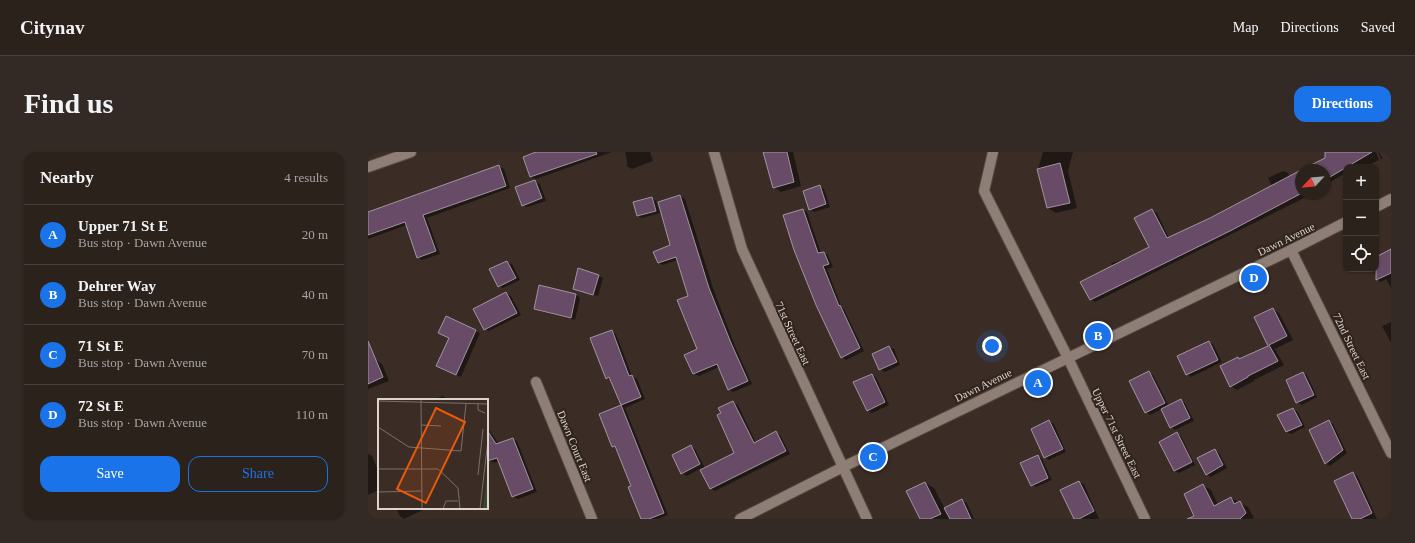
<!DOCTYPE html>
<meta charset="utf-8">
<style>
body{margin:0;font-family:"Times New Roman",serif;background:#342a25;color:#f1f3f6}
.controls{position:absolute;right:12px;top:12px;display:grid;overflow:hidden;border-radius:8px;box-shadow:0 1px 3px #0004}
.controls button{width:36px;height:36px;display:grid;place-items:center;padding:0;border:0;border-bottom:1px solid #483f3b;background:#2c221c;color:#f1f3f6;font:20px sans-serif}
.compass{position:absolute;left:927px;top:12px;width:36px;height:36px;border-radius:50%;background:#2c221c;box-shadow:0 1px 3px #0004;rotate:244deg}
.you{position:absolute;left:624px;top:194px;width:14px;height:14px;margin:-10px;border:3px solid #fff;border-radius:50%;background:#1a73e8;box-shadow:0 0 0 6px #1a73e833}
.badge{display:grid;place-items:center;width:26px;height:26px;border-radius:50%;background:#1a73e8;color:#fff;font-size:13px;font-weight:700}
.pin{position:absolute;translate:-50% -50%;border:2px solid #fff;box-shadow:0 1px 4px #0006}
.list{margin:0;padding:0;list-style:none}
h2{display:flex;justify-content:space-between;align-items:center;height:52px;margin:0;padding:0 16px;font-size:17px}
h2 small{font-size:13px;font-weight:400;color:#a6a4a3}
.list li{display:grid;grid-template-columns:26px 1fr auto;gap:12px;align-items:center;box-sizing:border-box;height:60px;padding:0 16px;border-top:1px solid #483f3b}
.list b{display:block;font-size:15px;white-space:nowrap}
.list p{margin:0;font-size:13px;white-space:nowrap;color:#a6a4a3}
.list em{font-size:13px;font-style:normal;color:#a6a4a3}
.actions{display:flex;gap:8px;padding:12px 16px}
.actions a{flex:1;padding:9px 0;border:1px solid #1a73e8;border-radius:12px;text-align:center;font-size:14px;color:#1a73e8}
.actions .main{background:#1a73e8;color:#fff}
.icon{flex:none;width:22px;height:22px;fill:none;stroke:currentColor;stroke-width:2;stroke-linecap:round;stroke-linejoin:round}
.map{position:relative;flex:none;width:1023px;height:367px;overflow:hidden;border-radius:12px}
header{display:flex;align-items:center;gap:24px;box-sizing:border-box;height:56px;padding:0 20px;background:#2c221c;border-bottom:1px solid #483f3b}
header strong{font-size:19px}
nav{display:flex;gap:22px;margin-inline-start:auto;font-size:14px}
.intro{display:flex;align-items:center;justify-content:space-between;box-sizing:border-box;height:96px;padding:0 24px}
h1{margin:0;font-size:28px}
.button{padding:10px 18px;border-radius:12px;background:#1a73e8;color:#fff;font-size:14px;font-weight:700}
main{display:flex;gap:24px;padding:0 24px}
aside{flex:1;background:#2c221c;border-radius:12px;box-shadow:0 1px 3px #0004}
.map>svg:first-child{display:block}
.shadow{fill:#0007}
.building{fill:#684b67;stroke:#a194a0}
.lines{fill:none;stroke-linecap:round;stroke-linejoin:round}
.minor-casing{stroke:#564a45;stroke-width:12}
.minor{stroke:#8e7e75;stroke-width:10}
.labels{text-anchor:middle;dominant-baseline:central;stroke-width:4;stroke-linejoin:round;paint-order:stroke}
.street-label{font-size:11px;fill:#ddd4d0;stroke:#30241c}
.inset-road{fill:none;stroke:#7c706a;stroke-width:1}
.view{fill:#e8590c;fill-opacity:0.15;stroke:#e8590c;stroke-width:2}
.inset-edge{fill:none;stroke:#ddd4d0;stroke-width:2}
</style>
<header>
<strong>Citynav</strong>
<nav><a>Map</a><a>Directions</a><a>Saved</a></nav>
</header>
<div class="intro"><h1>Find us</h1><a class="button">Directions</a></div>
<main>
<aside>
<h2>Nearby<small>4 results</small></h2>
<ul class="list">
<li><span class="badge">A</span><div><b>Upper 71 St E</b><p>Bus stop · Dawn Avenue</p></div><em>20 m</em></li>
<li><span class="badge">B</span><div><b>Dehrer Way</b><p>Bus stop · Dawn Avenue</p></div><em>40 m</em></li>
<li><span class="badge">C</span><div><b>71 St E</b><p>Bus stop · Dawn Avenue</p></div><em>70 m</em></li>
<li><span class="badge">D</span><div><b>72 St E</b><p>Bus stop · Dawn Avenue</p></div><em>110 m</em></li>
</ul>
<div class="actions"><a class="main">Save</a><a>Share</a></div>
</aside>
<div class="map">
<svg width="1023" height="367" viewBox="0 0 1023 367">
<rect width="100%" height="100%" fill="#3b2d26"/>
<g class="shadow">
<path d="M171,0h73l-76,27 -5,-2 -7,-20z"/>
<path d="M257,0h25l3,9 -21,8 -5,-3v-6z"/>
<path d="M396,0h29l8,34 -20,6 -7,-5z"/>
<path d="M675,0h30l-5,19 9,37 -21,5 -8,-5 -10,-39z"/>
<path d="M977,0h31l3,8 -14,7 -7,-2 -3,2h-9v6l-18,10 1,2 -4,3v-18h-22z"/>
<path d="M1010,0h1l4,7h-2z"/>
<path d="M131,14l5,3 6,19 -83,30 13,36 -18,6 -4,-3 -11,-32 -39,14v-26z"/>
<path d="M915,19l5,2 1,4 12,-6v23h11l-217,108 -4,-3 22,-33 -2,-3 19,-5 21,-11 1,-37 5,3 12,25 103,-52 -4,-8z"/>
<path d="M167,29l5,3 6,17 -19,6 -5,-2z"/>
<path d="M452,34l4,3 6,18 -16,5 -4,-3z"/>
<path d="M312,44l5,3 29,92 21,55 17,38 -19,8 -4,-3 -10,-22 -20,9 -5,-2 -8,-19 12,-5 -9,-54 -11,-36 -15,5 -4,-2 -4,-11 16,-6z"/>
<path d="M284,46l4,3 4,12 -18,5 -4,-2z"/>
<path d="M435,58l4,2 14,41h3l4,2 5,12 -6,2 15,39 2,1 20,42 -18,9 -4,-3z"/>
<path d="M1023,98v38l-5,-9 -5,3 -4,-3 -5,-10h4v-11z"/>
<path d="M139,110l5,2 8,16 -17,8 -5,-2z"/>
<path d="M231,124l4,2 -5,18 -20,-5 -4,-2z"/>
<path d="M172,134l36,9 4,3 -5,22 -36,-9 -4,-3z"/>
<path d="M138,141l5,3 10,19 -32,16 -4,-2z"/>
<path d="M905,157l6,4 14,27 -18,9 9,16 -30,15v1l-17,9 -6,-4 7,-28 3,2 29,-14 -15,-28z"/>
<path d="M78,166l34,15 -19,44 -19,-9 8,-30z"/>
<path d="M1023,170v21l-9,-17z"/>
<path d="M244,179l4,3 16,42 5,3 8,20 -20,9 43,107 -10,4h-15l-11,-33 -16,-38 -3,-2 -13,-31 22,-9 -10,-26 -5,-2z"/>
<path d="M841,190l4,2 9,18 -31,15 -4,-3z"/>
<path d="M521,195l5,2 6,16 -15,7 -5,-3z"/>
<path d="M8,208l6,4 7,17 -21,8v-26z"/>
<path d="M781,220l4,3 16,31 12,-6 4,3 9,18 -19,9 -4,-3 -9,-18 -12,6 -4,-3z"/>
<path d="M935,221l4,2 10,22 -15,8 -5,-3z"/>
<path d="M504,223l4,2 13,28 -17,8 -4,-2z"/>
<path d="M75,244l5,4h-17z"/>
<path d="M365,250l5,3 18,38 20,-10 4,2 10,19 -75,37 -4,-2 -10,-21 -14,8 -5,-3 9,-27 4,3 10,19 31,-15z"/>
<path d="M925,257l5,3 7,15 -14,7 -5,-2z"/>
<path d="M681,269l5,3 12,28 -17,8 -4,-3z"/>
<path d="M961,269l4,3 14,29 -17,13 -4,-2 -16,-34z"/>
<path d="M119,275l12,17 14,-5 4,2 20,51 -19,7 -5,-2 -14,-36 -5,2 -5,-3 -2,-6z"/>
<path d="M808,282l5,2 14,29 -16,8 -4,-2z"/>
<path d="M847,298l4,3 8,15 -16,9 -5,-3z"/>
<path d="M0,302l4,2 7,17v17l-11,5z"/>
<path d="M670,304l4,3 10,21 -16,7 -5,-2z"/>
<path d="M985,321l4,2 20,44h-24z"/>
<path d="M711,330l5,2 15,35h-24l-13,-29z"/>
<path d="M557,331l9,5 11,21 17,-9 5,3 7,16h-53z"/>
<path d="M835,333l8,5 7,15 13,-7 17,9 6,11 -2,1h-55z"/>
<path d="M28,356h31l-23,11 -4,-3z"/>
</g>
<g class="building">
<path d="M168,0h60l1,2 -67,23 -7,-20z"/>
<path d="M395,0h24l7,30 -21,6z"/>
<path d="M957,0h47l-47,28v-10h-24l24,-12z"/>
<path d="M692,11l10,40 -23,5 -10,-39z"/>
<path d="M131,13l7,21 -83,29 13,36 -19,7 -12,-36 -37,13v-23z"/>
<path d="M933,18v23l-1,1 -70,37 -140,69 -10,-18 69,-35 -15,-29 18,-9 15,29 43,-20z"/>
<path d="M167,28l7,18 -20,8 -7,-19z"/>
<path d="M452,33l6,19 -17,6 -6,-19z"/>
<path d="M312,43l29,93 22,55 17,38 -20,9 -11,-26 -24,10 -9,-19 13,-6 -20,-49 11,-4 -12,-39 -18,6 -5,-11 17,-7 -12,-43z"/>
<path d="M284,45l4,14 -19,5 -4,-14z"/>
<path d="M435,57l15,44 6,-1 5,12 -6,2 16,40 1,-1 20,43 -19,10 -25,-53 -22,-55 -11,-35z"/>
<path d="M1023,97v24l-15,7v-23z"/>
<path d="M139,109l9,17 -18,9 -9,-18z"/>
<path d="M210,116l21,7 -6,20 -20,-6z"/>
<path d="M171,133l37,9 -5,24 -37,-9z"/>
<path d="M138,140l11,21 -33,17 -11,-21z"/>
<path d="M905,156l14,28 -18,9 9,16 -30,15v1l-18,10 -10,-21 18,-9 1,2 29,-13 -14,-29z"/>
<path d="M78,164l30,14 -20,45 -20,-9 13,-28 -11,-5z"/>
<path d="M244,178l17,46 3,-1 9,22 -20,8 -12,-28 -3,2 -16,-41z"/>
<path d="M0,189l15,36 -15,7z"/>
<path d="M841,189l9,19 -32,15 -9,-19z"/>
<path d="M521,194l8,16 -18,8 -7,-16z"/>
<path d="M781,219l16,32 -20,10 -16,-32z"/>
<path d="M935,220l11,23 -18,8 -10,-23z"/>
<path d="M504,222l13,28 -18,9 -14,-29z"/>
<path d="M813,247l9,19 -20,10 -9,-19z"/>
<path d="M365,249l21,42 22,-12 10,20 -76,38 -10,-19 34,-17 -17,-38 4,-2 -3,-5z"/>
<path d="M253,253l43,108 -15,6h-8l-13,-32 3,-1 -16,-40 -3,1 -13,-33z"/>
<path d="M925,256l9,17 -16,7 -9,-17z"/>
<path d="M681,268l14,29 -19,9 -13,-29z"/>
<path d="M961,268l14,30 -18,14 -16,-34z"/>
<path d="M119,278l9,14 17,-6 20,51 -21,8 -15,-39 -10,3z"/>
<path d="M809,280l15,30 -18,9 -15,-29z"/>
<path d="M323,293l9,19 -19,10 -9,-19z"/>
<path d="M847,297l8,16 -17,10 -9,-17z"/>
<path d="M670,303l10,23 -17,8 -11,-23z"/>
<path d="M985,320l19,41 -12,6h-8l-18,-38z"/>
<path d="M711,329l15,30 -15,8h-5l-14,-29z"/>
<path d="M557,330l16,32 -11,5h-10l-14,-28z"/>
<path d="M835,332l11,22 17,-9 3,7 6,-3 6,12 -6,6h-53l7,-3 -10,-22z"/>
<path d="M594,347l9,20h-21l-6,-11z"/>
</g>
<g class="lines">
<defs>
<g id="minor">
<path d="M346,0l28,97 125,270"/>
<path d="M625,0l-9,39 84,167 77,161"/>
<path d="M0,15l43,-15"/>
<path d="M1008,55l15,-8"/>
<path d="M923,98l100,203"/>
<path d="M168,230l56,137"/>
<path d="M372,367l103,-52 448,-217 55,-28"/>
</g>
</defs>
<use href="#minor" class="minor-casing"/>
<use href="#minor" class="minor"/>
</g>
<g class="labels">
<g class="street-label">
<text transform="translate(918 87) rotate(-26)">Dawn Avenue</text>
<text transform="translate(425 181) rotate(65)">71st Street East</text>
<text transform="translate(984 194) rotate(64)">72nd Street East</text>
<text transform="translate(615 233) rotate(-26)">Dawn Avenue</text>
<text transform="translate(749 281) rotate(64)">Upper 71st Street East</text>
<text transform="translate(207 294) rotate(68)">Dawn Court East</text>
</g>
</g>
<g transform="translate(10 247)">
<rect width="110" height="110" fill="#3b2d26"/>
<path d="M110,69v41h-5z" fill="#3a492c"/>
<path class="inset-road" d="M43,0l1,110M0,2l110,3M100,5v6l7,3M44,26l19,1M0,28l31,20 52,4 5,-47M0,70h60l20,19 2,21M100,76l5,-46M0,93l44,-1M65,110l3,-8h12M102,110l8,-69"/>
<path class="view" d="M58,9l29,14 -39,81 -29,-14z"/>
<rect width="110" height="110" class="inset-edge"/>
</g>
</svg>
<div class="controls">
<button>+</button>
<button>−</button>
<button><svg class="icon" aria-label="locate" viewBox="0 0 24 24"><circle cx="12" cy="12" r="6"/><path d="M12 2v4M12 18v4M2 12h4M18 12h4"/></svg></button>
</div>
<svg class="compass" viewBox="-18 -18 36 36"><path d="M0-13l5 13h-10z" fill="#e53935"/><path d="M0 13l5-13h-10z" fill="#a6a4a3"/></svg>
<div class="you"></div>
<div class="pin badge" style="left:670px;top:231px">A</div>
<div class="pin badge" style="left:730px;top:184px">B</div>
<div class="pin badge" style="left:505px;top:305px">C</div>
<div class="pin badge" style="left:886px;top:126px">D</div>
</div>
</main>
